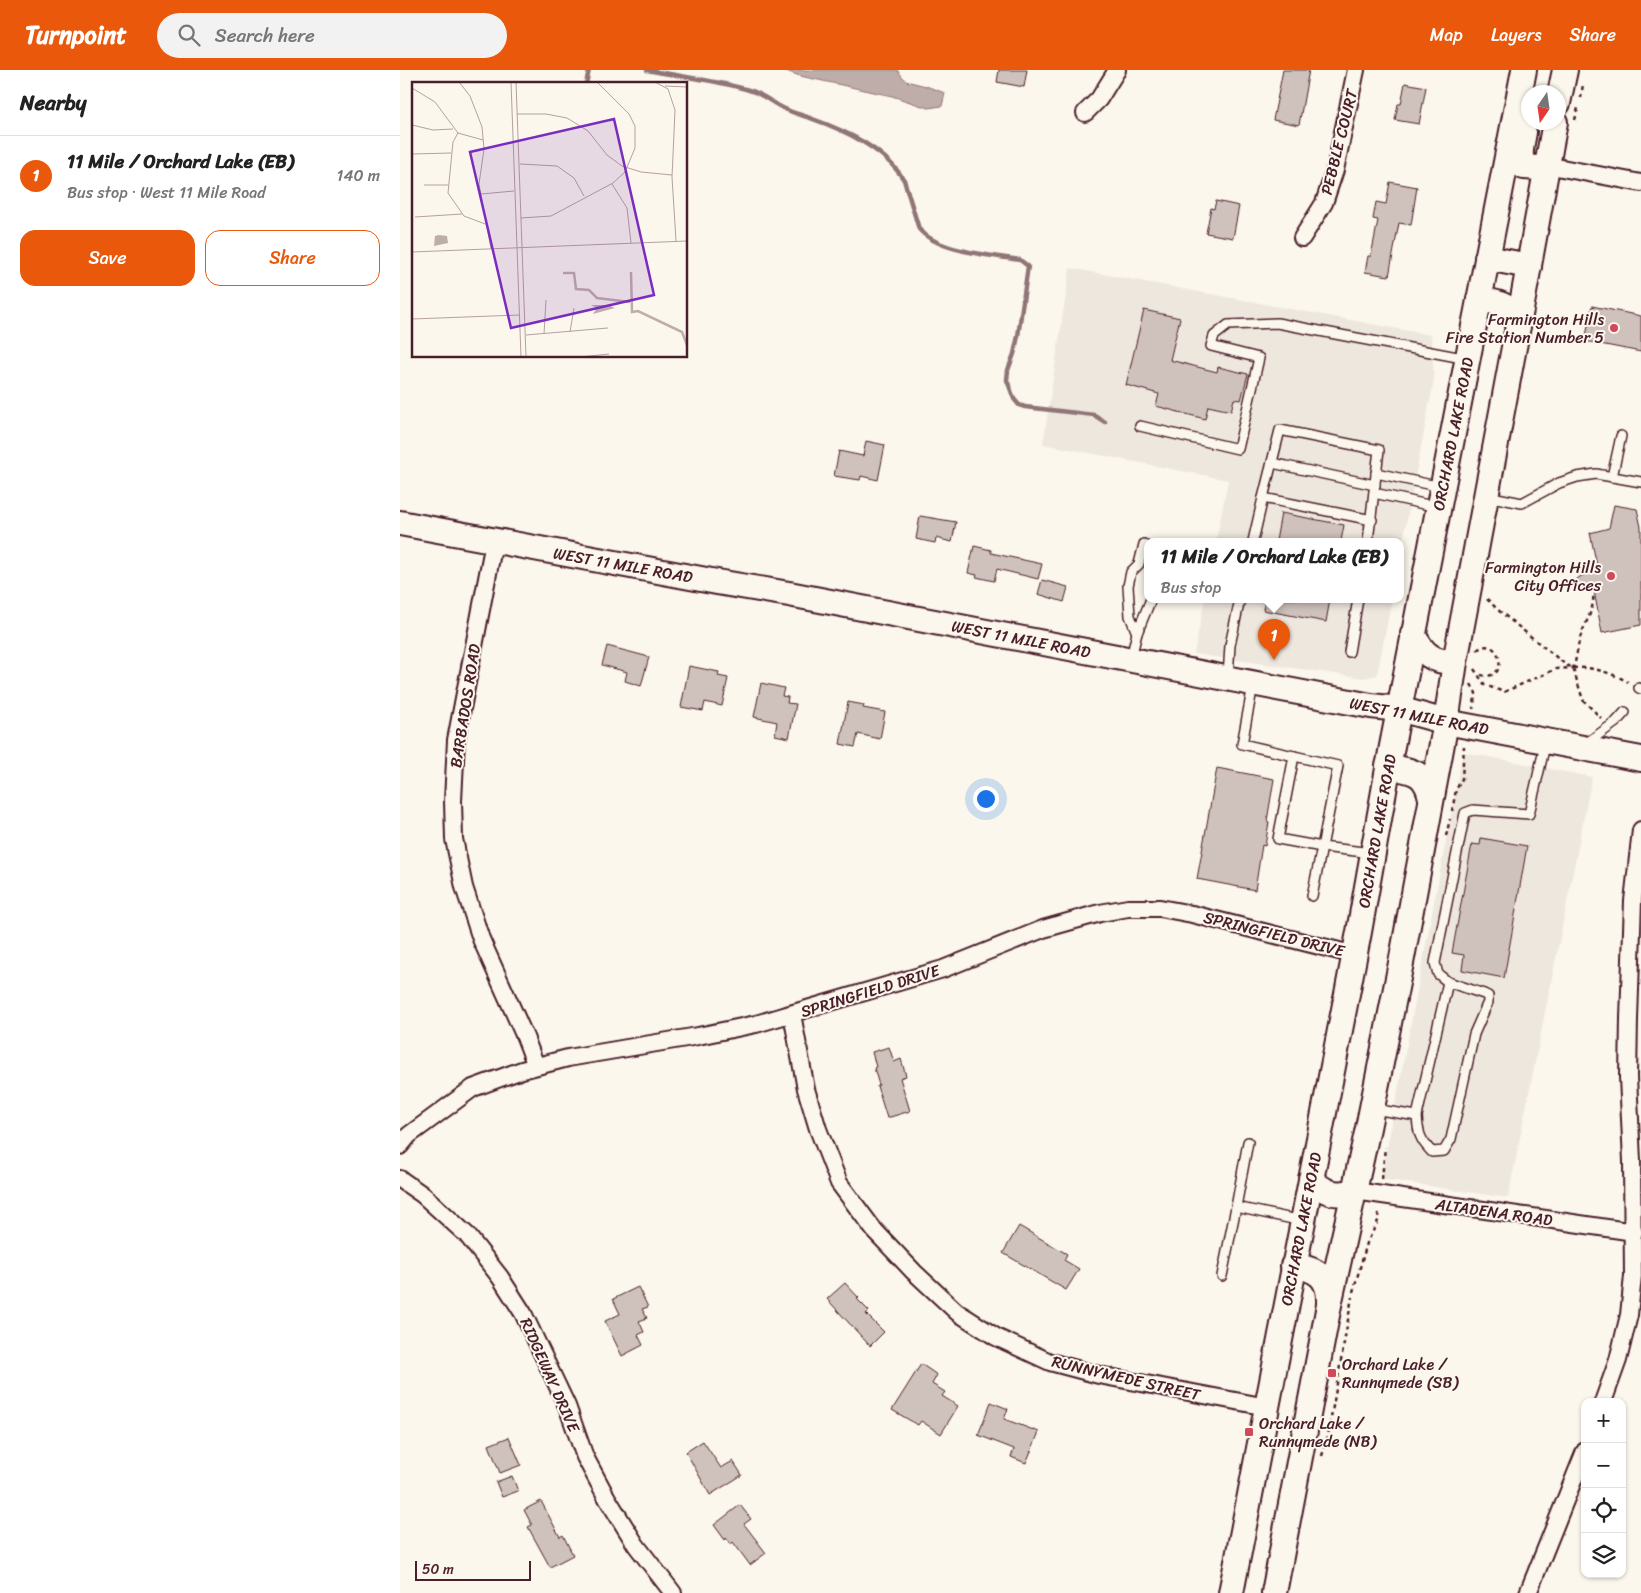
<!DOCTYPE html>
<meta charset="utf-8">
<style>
body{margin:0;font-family:Sriracha,sans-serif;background:#f2f2f2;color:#222}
.controls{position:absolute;right:15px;bottom:15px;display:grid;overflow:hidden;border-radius:10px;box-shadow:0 1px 4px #0004}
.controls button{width:45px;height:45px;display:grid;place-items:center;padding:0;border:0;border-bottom:1px solid #e0e0e0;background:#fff;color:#222;font:25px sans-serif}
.compass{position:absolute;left:1121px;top:15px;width:45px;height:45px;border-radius:50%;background:#fff;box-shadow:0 1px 4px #0004;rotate:193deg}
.scale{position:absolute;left:15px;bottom:12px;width:116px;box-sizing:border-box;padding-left:5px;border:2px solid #4a1f2b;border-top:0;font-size:14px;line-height:18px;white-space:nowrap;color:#4a1f2b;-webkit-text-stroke:4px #fbf7ec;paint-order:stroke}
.you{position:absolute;left:585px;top:728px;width:18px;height:18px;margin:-12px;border:4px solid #fff;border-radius:50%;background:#1a73e8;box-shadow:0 0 0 8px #1a73e833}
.badge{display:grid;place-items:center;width:32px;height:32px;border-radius:50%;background:#ea580c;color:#fff;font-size:16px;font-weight:700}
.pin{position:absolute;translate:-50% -41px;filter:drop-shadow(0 1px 2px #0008)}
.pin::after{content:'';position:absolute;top:26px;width:18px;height:15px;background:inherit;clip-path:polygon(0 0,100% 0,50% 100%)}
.popup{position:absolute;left:744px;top:468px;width:260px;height:65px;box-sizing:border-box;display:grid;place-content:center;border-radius:10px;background:#fff;filter:drop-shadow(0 1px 4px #0005);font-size:16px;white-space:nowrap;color:#767676}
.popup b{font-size:19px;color:#222}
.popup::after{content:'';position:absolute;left:50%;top:100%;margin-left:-10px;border:10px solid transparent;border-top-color:#fff}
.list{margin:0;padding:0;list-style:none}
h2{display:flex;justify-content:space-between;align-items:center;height:65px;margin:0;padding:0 20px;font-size:21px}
h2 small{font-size:16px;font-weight:400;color:#767676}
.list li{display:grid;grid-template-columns:32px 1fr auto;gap:15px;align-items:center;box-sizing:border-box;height:80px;padding:0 20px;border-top:1px solid #e0e0e0}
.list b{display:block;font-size:19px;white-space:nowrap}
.list p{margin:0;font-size:16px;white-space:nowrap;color:#767676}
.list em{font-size:16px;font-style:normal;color:#767676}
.actions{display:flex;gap:10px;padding:15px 20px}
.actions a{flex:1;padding:11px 0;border:1px solid #ea580c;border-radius:15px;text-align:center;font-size:18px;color:#ea580c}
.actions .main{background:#ea580c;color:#fff}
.icon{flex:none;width:28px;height:28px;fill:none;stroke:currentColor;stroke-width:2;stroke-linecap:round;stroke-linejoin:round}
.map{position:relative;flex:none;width:1241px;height:1523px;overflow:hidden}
header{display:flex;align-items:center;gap:30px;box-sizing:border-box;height:70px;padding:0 25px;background:#ea580c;color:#fff}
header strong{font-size:24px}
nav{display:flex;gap:28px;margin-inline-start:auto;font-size:18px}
.search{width:350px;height:45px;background:#f2f2f2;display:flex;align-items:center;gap:12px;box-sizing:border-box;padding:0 18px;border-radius:28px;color:#767676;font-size:19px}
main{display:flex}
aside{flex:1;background:#fff}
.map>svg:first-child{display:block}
.built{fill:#eee7de}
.water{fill:#bfadaa;stroke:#907477}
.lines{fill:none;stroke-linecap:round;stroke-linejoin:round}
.stream{stroke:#907477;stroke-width:4.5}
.building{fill:#cfc2bc;stroke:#4a1f2b}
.lane-casing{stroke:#4a1f2b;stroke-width:12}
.street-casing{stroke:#4a1f2b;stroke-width:20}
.secondary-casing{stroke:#4a1f2b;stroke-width:28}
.path{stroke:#4a1f2b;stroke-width:2.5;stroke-dasharray:4 4;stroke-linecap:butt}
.lane{stroke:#fbf7ec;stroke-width:9}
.street{stroke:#fbf7ec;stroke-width:16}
.secondary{stroke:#fbf7ec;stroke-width:24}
.poi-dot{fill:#d1495b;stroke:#fbf7ec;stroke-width:2}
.labels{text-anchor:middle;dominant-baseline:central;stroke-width:4;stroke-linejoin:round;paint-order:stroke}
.street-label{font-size:16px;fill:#4a1f2b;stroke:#fbf7ec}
.poi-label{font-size:16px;fill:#4a1f2b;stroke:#fbf7ec;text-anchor:end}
.inset-river{fill:none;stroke:#bfadaa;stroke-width:2.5}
.inset-road{fill:none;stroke:#b4a19f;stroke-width:1}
.view{fill:#7b2cbf;fill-opacity:0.15;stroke:#7b2cbf;stroke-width:2.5}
.inset-edge{fill:none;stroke:#4a1f2b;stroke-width:2.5}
</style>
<header>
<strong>Turnpoint</strong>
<div class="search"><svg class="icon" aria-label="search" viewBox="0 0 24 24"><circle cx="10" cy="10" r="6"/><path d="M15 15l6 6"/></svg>Search here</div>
<nav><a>Map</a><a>Layers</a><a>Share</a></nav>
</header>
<main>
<aside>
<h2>Nearby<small></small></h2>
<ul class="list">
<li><span class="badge">1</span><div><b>11 Mile / Orchard Lake (EB)</b><p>Bus stop · West 11 Mile Road</p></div><em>140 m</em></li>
</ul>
<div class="actions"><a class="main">Save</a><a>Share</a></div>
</aside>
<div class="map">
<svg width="1241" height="1523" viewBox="0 0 1241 1523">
<rect width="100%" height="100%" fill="#fbf7ec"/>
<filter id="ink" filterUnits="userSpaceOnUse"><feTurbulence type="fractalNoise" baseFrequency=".02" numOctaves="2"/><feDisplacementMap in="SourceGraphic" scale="10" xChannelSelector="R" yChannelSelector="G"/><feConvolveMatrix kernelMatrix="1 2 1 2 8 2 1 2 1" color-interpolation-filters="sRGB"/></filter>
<g filter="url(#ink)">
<g class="built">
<path d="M670,198l361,67 3,45 -34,175v-14h-184l12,-61 -185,-36z"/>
<path d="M805,529h187l-15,76 -13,3 -170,-24z"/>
<path d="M1063,682l129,25 -84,421 -127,-19z"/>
</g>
<path class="water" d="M383,0h114l9,11 20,5 19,7 -3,13 -14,2 -36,-12 -92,-20z"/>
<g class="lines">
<g class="stream">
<path d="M247,0c35,7 71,10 105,21 12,4 21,13 33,18 8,4 17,6 25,9 34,12 74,30 94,62l15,49c19,23 72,26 101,31l8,6 -10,70 -4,18 -6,16 -1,10 7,19 5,6 6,2 69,8 11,7"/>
<path d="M186,14l3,-14"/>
</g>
</g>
<g class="building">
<path d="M599,0h28l-3,17 -27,-5z"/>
<path d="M883,0h26l-10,55 -26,-5z"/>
<path d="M1005,13l21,4 -7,37 -24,-4 3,-16h3z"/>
<path d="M990,112l27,5 -6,38 -12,-2 -10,53 -24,-4 3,-16h3l7,-36 -5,-1 3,-17 10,2z"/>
<path d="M816,131l23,5 -6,32 -27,-5 5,-25 3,1z"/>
<path d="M1192,236l49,10v36l-56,-11z"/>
<path d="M744,240l36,8 -10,42 47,12 1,-5 30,7 -7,26 -7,-1 -3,12 -23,-5 -3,13 -49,-13 3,-12 -33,-9z"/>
<path d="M466,371l19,4 -7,35 -17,-4 -1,4 -26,-4 5,-25 24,5z"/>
<path d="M1214,435l23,4 4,18v98l-39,8 -8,-42 -28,-5 31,-20 -7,-33 19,-5z"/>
<path d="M881,443l63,12 -3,16h-65z"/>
<path d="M520,446l36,6 -4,20 -16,-4 -1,5 -19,-4z"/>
<path d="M574,476l17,4v3l51,11 -4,15 -41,-10 -3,12 -18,-4 1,-2 -9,-2z"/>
<path d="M642,510l26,7 -4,15 -26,-8z"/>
<path d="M865,529h65l-4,23 -63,-12z"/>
<path d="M207,576l42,11 -8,29 -16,-5 2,-9 -25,-7z"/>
<path d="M289,596l30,6 -1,4 10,2 -6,28 -17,-4 -2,9 -22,-4z"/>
<path d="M361,613l23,5 -2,8 6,1 -1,6 9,1 -7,34 -14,-3 2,-13 -23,-5z"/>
<path d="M448,632l16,3 -1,3 22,4 -5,27 -22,-5 -3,13 -15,-3z"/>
<path d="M817,698l57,11 -7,42 2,1 -4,24 -3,-1 -7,45 -58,-11z"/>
<path d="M1081,768l46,8 -23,132 -42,-8 2,-15 -12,-2 20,-109 8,1z"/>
<path d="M489,977l5,15 7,-3 5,17 -6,2 10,33 -23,7 -10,-32 2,-1 -5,-17 2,-1 -4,-15z"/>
<path d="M619,1156l48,28 -3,6 15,9 -13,21 -63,-37z"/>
<path d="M445,1213l14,15 -2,1 12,12 -3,3 18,18 -14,14 -43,-47z"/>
<path d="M238,1217l10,20 -6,2 5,9 -8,3 5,11 -6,3 5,10 -21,11 -17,-35 15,-7 -7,-15z"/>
<path d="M521,1294l16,11 -5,9 13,8 -3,4 16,10 -17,28 -20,-13 -3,4 -26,-15z"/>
<path d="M591,1332l17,7 -4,10 35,13 -13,31 -15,-6 3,-8 -36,-14z"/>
<path d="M109,1367l12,28 -21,8 -11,-28z"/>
<path d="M303,1371l18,27 12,-7 9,14 -32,20 -24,-43z"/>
<path d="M112,1406l6,15 -16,6 -6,-15z"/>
<path d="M141,1431l19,36 3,-2 10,20 -23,12 -22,-40 4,-2 -8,-15z"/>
<path d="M340,1435l11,14 -7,5 22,29 -16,12 -17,-23 -2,2 -5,-6 -1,2 -11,-15z"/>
</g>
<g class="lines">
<defs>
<g id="lane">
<path d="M740,356l98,23 21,-91 -48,-12 3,-10 14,-11 49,-2 191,36"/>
<path d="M872,393l103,22"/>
<path d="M976,403l65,14"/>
<path d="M1212,407l9,-41"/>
<path d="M974,423l63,14"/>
<path d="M1087,426l35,7 37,-20 18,-6 19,-3 45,8"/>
<path d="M863,428l17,-68 99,20 -11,91"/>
<path d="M853,471l10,-43 109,22"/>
<path d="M737,563l-7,-17 -2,-30 3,-14 8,-8 5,-20"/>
<path d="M949,582l9,-53"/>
<path d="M731,588l6,-25 14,-34"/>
<path d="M828,608l2,-33 10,-46"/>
<path d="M853,615l-11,59 96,22 -16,81 50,6"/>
<path d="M1239,618l2,1"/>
<path d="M1184,675l32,-23 9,-10"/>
<path d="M894,686l-16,83 44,8 -10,49"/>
<path d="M1048,912l-31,134c1,17 3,24 15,36l12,-1 7,-12 23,-105 14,-32v-6l-4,-2 -36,-12 -10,-8 -3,-11 30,-150 8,-3 56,4 17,-73"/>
<path d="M973,1039l44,7"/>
<path d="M848,1072l-12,65 66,14"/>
<path d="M822,1206l14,-69"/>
</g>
<g id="street">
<path d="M685,43l14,-14 18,-29"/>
<path d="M1146,95l95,18"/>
<path d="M902,168l22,-35 11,-33 21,-100"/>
<path d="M94,472l-38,198 -3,61 1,38 10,48 17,52 44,98 11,29"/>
<path d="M392,944l14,75 12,40 21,54 35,47 40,42 43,40 39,25 54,25 49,13 168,32"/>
<path d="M0,1076l9,-11 64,-47 49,-18 46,-12 130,-22 58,-12 187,-55 100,-40 57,-16 28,-5h32l32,6 163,41"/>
<path d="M0,1109l23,16 44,40 33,42 23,36 44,93 18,51 22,41 29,47 37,48"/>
<path d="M955,1121l279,41"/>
<path d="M1203,1332l15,-42 11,-45 4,-39 -1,-115 -4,-84 1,-58 4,-118 8,-71"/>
<path d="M1128,1523l57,-142"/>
</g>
<g id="secondary">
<path d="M1158,33l7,-33"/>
<path d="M1124,62c-2,12 -6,24 0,35l15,1 7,-3"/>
<path d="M1087,188l42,8"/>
<path d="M1079,229c21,4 32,5 39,27"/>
<path d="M0,453l317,59 72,12 582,112 28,3 47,13 195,37"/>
<path d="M1013,564c10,20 19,28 42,28"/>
<path d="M988,696c24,6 37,4 43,32"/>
<path d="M911,1109c14,15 25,17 44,12"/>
<path d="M893,1196c24,2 37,12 36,37"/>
<path d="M831,1523l128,-661 33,-186 132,-676"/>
<path d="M874,1523l55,-288 39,-177 34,-170 44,-236 9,-60 63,-336 37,-204"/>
</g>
</defs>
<use href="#lane" class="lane-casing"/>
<use href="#street" class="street-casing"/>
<use href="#secondary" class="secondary-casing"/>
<g class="path">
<path d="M1181,28l2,-14"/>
<path d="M1175,50l3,-12"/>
<path d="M1087,529l11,11 68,55 7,3 10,32 18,18"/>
<path d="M1077,580c24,-18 35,36 1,24"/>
<path d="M1173,598c18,-2 39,5 55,14"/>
<path d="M1074,599l11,16 19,7 52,-23 17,-1c4,-10 4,-20 7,-30 5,-16 15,-28 13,-45"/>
<path d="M1071,614l5,9 -3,16"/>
<path d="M1052,741l4,-21 6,-11 2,-33"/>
<path d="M1046,766l4,-17"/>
<path d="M982,1109l3,-32"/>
<path d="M953,1222l14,-49 12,-24 -2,-10"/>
<path d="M922,1386l6,-21 24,-138"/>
</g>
<use href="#lane" class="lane"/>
<use href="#street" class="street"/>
<use href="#secondary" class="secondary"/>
</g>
</g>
<g class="poi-dot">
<circle cx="1214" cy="258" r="5"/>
<circle cx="1211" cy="506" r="5"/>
<rect x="927" y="1298" width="10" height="10" rx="2.5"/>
<rect x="844" y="1357" width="10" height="10" rx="2.5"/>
</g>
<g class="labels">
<g class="street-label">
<text transform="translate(939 72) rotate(-76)">PEBBLE COURT</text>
<text transform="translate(1053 364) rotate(-79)">ORCHARD LAKE ROAD</text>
<text transform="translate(223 495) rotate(10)">WEST 11 MILE ROAD</text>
<text transform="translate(621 569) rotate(11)">WEST 11 MILE ROAD</text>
<text transform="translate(65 636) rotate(-81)">BARBADOS ROAD</text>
<text transform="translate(1019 646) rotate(11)">WEST 11 MILE ROAD</text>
<text transform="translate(977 761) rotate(-80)">ORCHARD LAKE ROAD</text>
<text transform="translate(874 864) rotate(14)">SPRINGFIELD DRIVE</text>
<text transform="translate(470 921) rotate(-17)">SPRINGFIELD DRIVE</text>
<text transform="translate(1094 1142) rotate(8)">ALTADENA ROAD</text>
<text transform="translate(901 1159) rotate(-79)">ORCHARD LAKE ROAD</text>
<text transform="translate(150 1305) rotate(66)">RIDGEWAY DRIVE</text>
<text transform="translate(726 1308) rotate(13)">RUNNYMEDE STREET</text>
</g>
<g class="poi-label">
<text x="1204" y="249">Farmington Hills<tspan x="1204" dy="18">Fire Station Number 5</tspan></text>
<text x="1201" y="497">Farmington Hills<tspan x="1201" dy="18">City Offices</tspan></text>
<text x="942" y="1294" text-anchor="start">Orchard Lake /<tspan x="942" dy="18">Runnymede (SB)</tspan></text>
<text x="859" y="1353" text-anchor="start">Orchard Lake /<tspan x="859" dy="18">Runnymede (NB)</tspan></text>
</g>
</g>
<g transform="translate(12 12)">
<rect width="275" height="275" fill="#fbf7ec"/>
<path d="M27,153l8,1 1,7 -14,3 1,-10zM179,223h17l7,3 -22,6 4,-6z" fill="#bfadaa"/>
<path class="inset-river" d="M219,190l1,40 6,-1 44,21 5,13M151,191h11l2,16 13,1 8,8 33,4"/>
<path class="inset-road" d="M47,0l11,14 12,31 2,22 -5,35 12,65M99,0l10,275M104,0l10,275M243,0l13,7 7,21 -3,67 4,64M253,4l22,1M0,6l23,14 23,31 25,7M105,32h29l21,4 21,13 19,24 15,11 19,6 31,3M0,43l21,5 20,-1M46,51l-5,9 -5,51 16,23 24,9M0,72l39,-1M108,82l37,2 17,12 10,18M200,102l15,24 4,35M12,103h24M69,112l33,-3M3,135l47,-3M109,136l30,-2 62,-33 12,-11 10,-24v-22l-6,-12 -32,-32M0,170l275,-11M0,237l107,-4M158,250l4,-24M132,252l2,-34M114,253l82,-7M168,275l29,-3"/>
<path class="view" d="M202,37l40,176 -143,33 -41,-176z"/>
<rect width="275" height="275" class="inset-edge"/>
</g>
</svg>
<div class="controls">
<button>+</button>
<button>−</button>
<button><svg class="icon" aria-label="locate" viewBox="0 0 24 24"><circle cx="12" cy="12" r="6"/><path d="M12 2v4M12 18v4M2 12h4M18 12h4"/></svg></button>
<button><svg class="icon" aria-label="layers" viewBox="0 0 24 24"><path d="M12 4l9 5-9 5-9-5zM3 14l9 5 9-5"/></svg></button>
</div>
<svg class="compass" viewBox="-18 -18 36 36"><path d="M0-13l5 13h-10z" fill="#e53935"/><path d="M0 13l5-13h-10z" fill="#767676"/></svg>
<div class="scale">50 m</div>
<div class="you"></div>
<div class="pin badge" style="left:874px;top:590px">1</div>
<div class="popup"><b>11 Mile / Orchard Lake (EB)</b>Bus stop</div>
</div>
</main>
